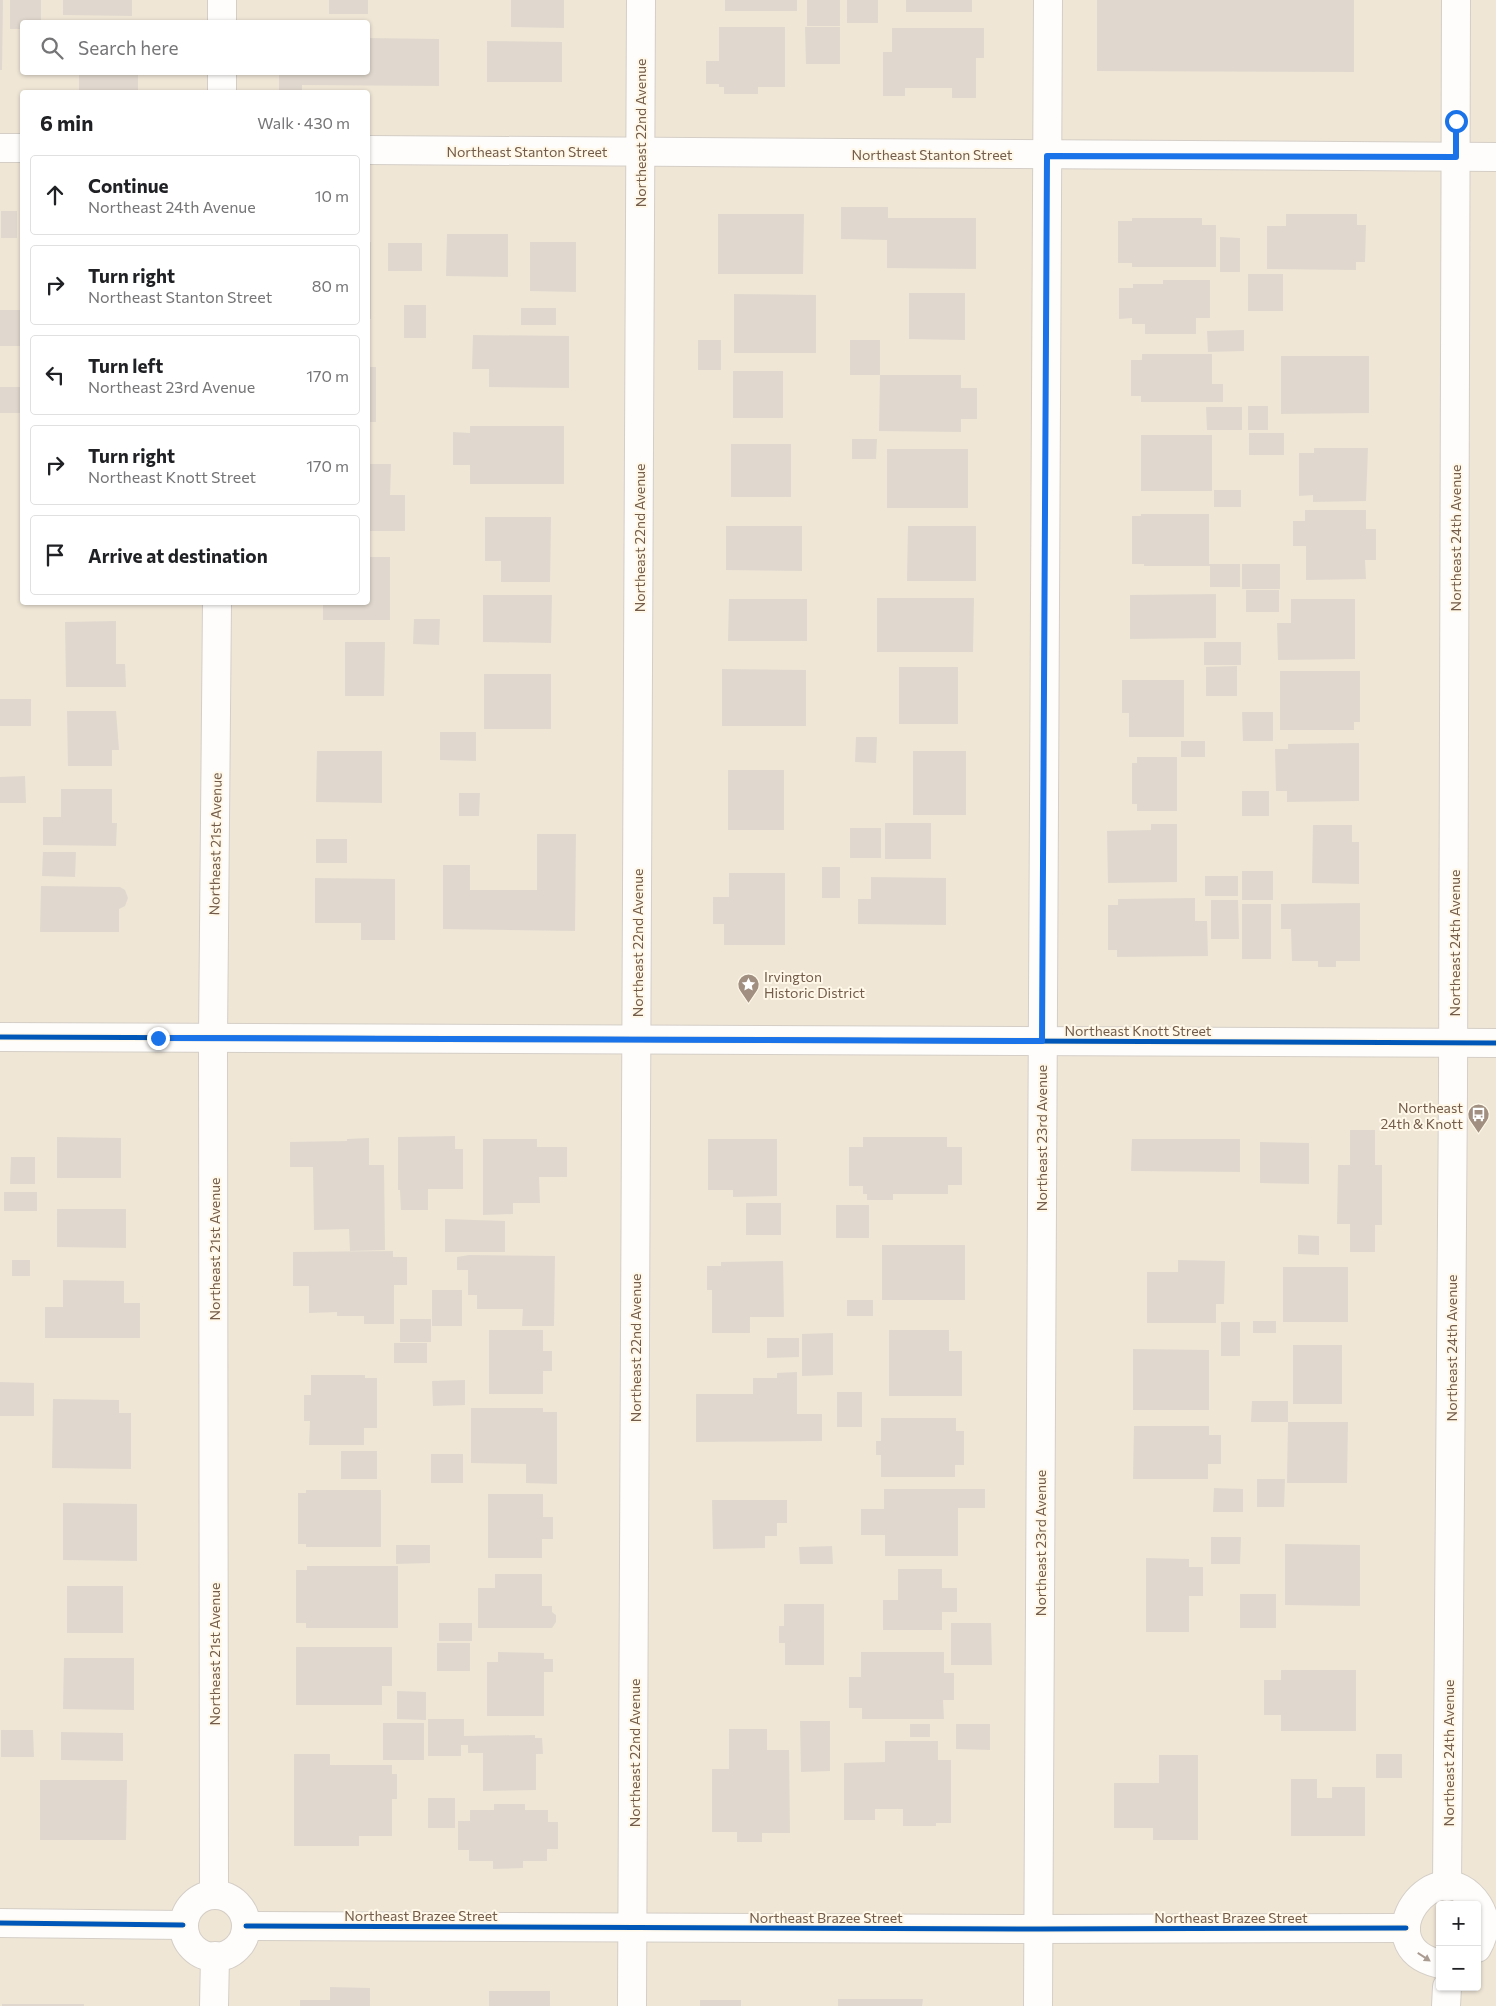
<!DOCTYPE html>
<meta charset="utf-8">
<style>
body{margin:0;font-family:Commissioner,sans-serif;background:#f2f2f2;color:#202124}
.controls{position:absolute;right:15px;bottom:15px;display:grid;overflow:hidden;border-radius:5px;box-shadow:0 1px 4px #0004}
.controls button{width:45px;height:45px;display:grid;place-items:center;padding:0;border:0;border-bottom:1px solid #e0e0e0;background:#fff;color:#202124;font:25px sans-serif}
.stop{position:absolute;width:15px;height:15px;margin:-11px;border:4px solid #1a73e8;border-radius:50%;background:#fff}
.stop.end{background:#1a73e8;border-color:#fff;box-shadow:0 1px 5px #0008}
.list{margin:0;padding:0;list-style:none}
h2{display:flex;justify-content:space-between;align-items:center;height:65px;margin:0;padding:0 20px;font-size:21px}
h2 small{font-size:16px;font-weight:400;color:#757577}
.list li{display:grid;grid-template-columns:32px 1fr auto;gap:15px;align-items:center;box-sizing:border-box;height:80px;margin:0 10px 10px;padding:0 10px;border:1px solid #e0e0e0;border-radius:5px}
.list b{display:block;font-size:19px;white-space:nowrap}
.list p{margin:0;font-size:16px;white-space:nowrap;color:#757577}
.list em{font-size:16px;font-style:normal;color:#757577}
.icon{flex:none;width:28px;height:28px;fill:none;stroke:currentColor;stroke-width:2;stroke-linecap:round;stroke-linejoin:round}
.map{position:relative;flex:none;width:1496px;height:2006px;overflow:hidden}
.search{position:absolute;background:#fff;box-shadow:0 1px 4px #0004;left:20px;top:20px;width:350px;height:55px;display:flex;align-items:center;gap:12px;box-sizing:border-box;padding:0 18px;border-radius:5px;color:#757577;font-size:19px}
.panel{position:absolute;background:#fff;box-shadow:0 1px 4px #0004;left:20px;top:90px;width:350px;height:515px;border-radius:5px}
.map>svg:first-child{display:block}
.residential{fill:#efe6d6;fill-rule:evenodd}
.building{fill:#e0d8ce}
.lines{fill:none;stroke-linecap:round;stroke-linejoin:round}
.minor-casing{stroke:#d4cec6;stroke-width:30}
.minor{stroke:#fefdfc;stroke-width:28}
.cycleway-casing{stroke:#fff8e9;stroke-width:8}
.cycleway{stroke:#0057b8;stroke-width:5}
.oneway{fill:#ab9c91}
.route{stroke:#1a73e8;stroke-width:6}
.labels{text-anchor:middle;dominant-baseline:central;stroke-width:4;stroke-linejoin:round;paint-order:stroke}
.street-label{font-size:14px;fill:#735c49;stroke:#fff8e9}
.poi-label{font-size:14px;fill:#735c49;stroke:#fff8e9;text-anchor:start}
</style>
<div class="map">
<svg width="1496" height="2006" viewBox="0 0 1496 2006">
<rect width="100%" height="100%" fill="#f6f2e9"/>
<path class="residential" d="M0,0h1496v2006h-1496zM22,22h346v50h-346zM22,92h346v510h-346zM1440,1905h37v82h-37z"/>
<g class="building">
<path d="M0,0h3l-1,70h-2z"/>
<path d="M10,0h31v22h-19v7h-12z"/>
<path d="M63,0h69v16l-69,-1z"/>
<rect x="329" y="0" width="39" height="14"/>
<path d="M511,0h53v28l-53,-1z"/>
<rect x="725" y="0" width="72" height="11"/>
<rect x="807" y="0" width="33" height="26"/>
<rect x="847" y="0" width="31" height="23"/>
<rect x="906" y="0" width="66" height="12"/>
<path d="M1097,0h257v72l-257,-1z"/>
<path d="M719,27h66v60h-27v7h-34v-7h-5v-3h-13v-23h13z"/>
<path d="M805,27h35v37h-34z"/>
<path d="M892,28h92v30h-8v40h-24v-10h-47v8h-22v-44h9z"/>
<path d="M368,38l71,1v47l-137,-1v7h-23v-20h89z"/>
<path d="M487,41l75,1v40h-75z"/>
<rect x="79" y="72" width="59" height="20"/>
<path d="M841,207h47v11h88v51l-89,-1v-28l-46,-1z"/>
<rect x="1" y="211" width="16" height="27"/>
<path d="M718,214h86l-1,60h-85z"/>
<path d="M1286,214h71v11h9l-1,37h-9v8l-89,-1v-43h19z"/>
<path d="M1132,218h70v7h14v42h-84v-4h-14v-42h14z"/>
<path d="M447,234h61v43l-62,-1z"/>
<path d="M1220,237l20,1v34h-20z"/>
<rect x="368" y="242" width="3" height="77"/>
<path d="M530,242h46v50l-46,-1z"/>
<rect x="388" y="243" width="34" height="28"/>
<rect x="1248" y="274" width="35" height="37"/>
<path d="M1163,280h47v38h-14v16h-51v-10h-13v-6l-13,1v-31h14v-4h30z"/>
<path d="M909,293h56v47l-56,-1z"/>
<path d="M734,294l82,1v58h-82z"/>
<rect x="404" y="305" width="22" height="33"/>
<rect x="521" y="308" width="35" height="17"/>
<rect x="0" y="310" width="22" height="36"/>
<path d="M1244,330v21l-36,1 -1,-21z"/>
<path d="M473,335l96,1v52l-80,-1v-18h-17z"/>
<rect x="698" y="340" width="23" height="30"/>
<rect x="850" y="340" width="30" height="35"/>
<path d="M1142,354h70v30h11v18h-82v-6h-10v-36h11z"/>
<path d="M1281,356h88v57l-88,1z"/>
<rect x="368" y="367" width="8" height="55"/>
<rect x="733" y="371" width="50" height="47"/>
<path d="M880,375h81v13h16v31h-16v13l-82,-1z"/>
<rect x="0" y="387" width="22" height="26"/>
<rect x="1248" y="406" width="20" height="24"/>
<path d="M1206,407h36v23h-35z"/>
<path d="M470,426h94v58h-94v-19h-17v-33l17,1z"/>
<rect x="1249" y="433" width="35" height="22"/>
<rect x="1141" y="435" width="71" height="56"/>
<path d="M852,439h25l-1,20h-24z"/>
<rect x="731" y="444" width="60" height="53"/>
<path d="M1314,448h54l-2,53 -53,1v-7l-14,1v-43h15z"/>
<rect x="887" y="449" width="81" height="59"/>
<path d="M368,464h23l-1,31h15v36h-37z"/>
<rect x="1214" y="490" width="27" height="17"/>
<path d="M1305,510h61v19h10v31h-11l1,19 -60,1v-34h-13v-25h12z"/>
<path d="M1141,514h68v50h31v23h-30v-21h-66v-2h-12v-48h9z"/>
<path d="M485,517h66l-1,65h-49v-21h-16z"/>
<path d="M726,526h76v45l-76,-1z"/>
<path d="M908,526h68v55h-69z"/>
<path d="M368,557h22v63h-67v-18h45z"/>
<rect x="1242" y="564" width="38" height="25"/>
<rect x="1246" y="590" width="33" height="22"/>
<path d="M1216,594v44l-86,1v-44z"/>
<path d="M483,595h69l-1,48 -68,-1z"/>
<path d="M877,598h97l-1,54h-96z"/>
<path d="M729,599h78v42h-79z"/>
<path d="M1291,599h64v60l-77,1 -1,-37h14z"/>
<path d="M414,619h26l-1,26 -26,-1z"/>
<path d="M116,621v43h9l1,23h-60l-1,-65z"/>
<path d="M345,642h40l-1,54h-39z"/>
<rect x="1204" y="642" width="37" height="23"/>
<path d="M1237,666v30h-31v-29z"/>
<rect x="899" y="667" width="59" height="57"/>
<path d="M722,669l84,1v56h-84z"/>
<path d="M1280,671h80v51h-6v8h-74z"/>
<rect x="484" y="674" width="67" height="55"/>
<path d="M1122,680h62v57h-55v-24h-7z"/>
<rect x="0" y="699" width="31" height="27"/>
<path d="M67,711h49l3,39h-7v16h-44z"/>
<path d="M1242,712h31v29h-30z"/>
<path d="M440,732h36v29l-36,-1z"/>
<path d="M856,737h21l-1,26 -21,-1z"/>
<rect x="1181" y="741" width="24" height="16"/>
<path d="M1359,743v58l-72,1v-11h-11l-1,-42h13v-5z"/>
<path d="M317,751h65v52l-66,-1z"/>
<rect x="913" y="751" width="53" height="64"/>
<path d="M1137,757h40v54h-40v-7h-5v-41h5z"/>
<rect x="728" y="770" width="56" height="60"/>
<path d="M25,776l1,27h-26v-26z"/>
<path d="M61,789h51v34h5l-1,23 -73,-1v-28h18z"/>
<rect x="1242" y="791" width="27" height="25"/>
<path d="M459,793h21l-1,23h-20z"/>
<rect x="885" y="823" width="46" height="36"/>
<path d="M1151,824h26v58l-69,1 -1,-52 44,-1z"/>
<path d="M1313,825h39v17h7v42l-47,-1z"/>
<rect x="850" y="828" width="31" height="30"/>
<path d="M537,834h39l-1,97 -132,-2v-64h27v25h67z"/>
<rect x="316" y="839" width="31" height="24"/>
<path d="M43,852h33l-1,25 -33,-1z"/>
<rect x="822" y="867" width="18" height="31"/>
<rect x="1242" y="871" width="31" height="29"/>
<path d="M729,873h56v72h-61v-21h-11v-27h16z"/>
<rect x="1205" y="876" width="33" height="20"/>
<path d="M871,877l75,1v47l-88,-1v-25h13z"/>
<path d="M315,878l80,1v61h-34v-17h-46z"/>
<path d="M41,886l79,1 5,3 3,8 -3,8 -6,3v23h-79z"/>
<path d="M1195,898v23h12l1,35 -91,1v-7h-9v-45h10v-6z"/>
<path d="M1211,900h27l1,39h-28z"/>
<path d="M1360,903v58h-24v6h-18v-6h-26l-1,-32h-10v-25z"/>
<rect x="1242" y="904" width="29" height="55"/>
<path d="M1350,1130h25v35h7v60h-7v27h-25v-28h-13l1,-59h12z"/>
<path d="M455,1136v13h8v40h-35v21h-27l-1,-20h-2v-53z"/>
<path d="M57,1137l64,1v40h-64z"/>
<path d="M863,1137h84v10h15v38h-14v9h-55v6h-26v-6h-4v-8h-14v-39h14z"/>
<path d="M369,1138v27h15l1,85 -35,1 -1,-22 -35,1 -1,-63h-23v-25l57,-1v-2z"/>
<path d="M483,1139h54v8h30v30h-28l1,26h-27v11l-30,1z"/>
<path d="M708,1139h69v57l-44,1v-7h-25z"/>
<path d="M1132,1139h108v33l-109,-1z"/>
<path d="M1260,1142l49,1v41l-49,-1z"/>
<path d="M11,1157h24v27h-25z"/>
<rect x="4" y="1192" width="33" height="19"/>
<rect x="746" y="1203" width="35" height="32"/>
<rect x="836" y="1205" width="33" height="33"/>
<path d="M57,1209h69v39l-69,-1z"/>
<path d="M445,1219l60,2v31h-60z"/>
<path d="M1298,1235l21,1v19l-21,-1z"/>
<rect x="882" y="1245" width="83" height="55"/>
<path d="M393,1251v6h14v28h-13v39h-30v-8h-27v-4l-28,1v-27h-16v-34z"/>
<path d="M469,1255l86,1 -1,70h-32l1,-17h-46v-14h-9v-25h-11v-13z"/>
<rect x="12" y="1260" width="18" height="16"/>
<path d="M1178,1260l47,1 -1,43h-8v19h-69v-51h31z"/>
<path d="M783,1261l1,56h-34v16h-38v-43h-5v-24h14v-4z"/>
<rect x="1283" y="1267" width="65" height="55"/>
<path d="M63,1280l61,1v22h16v35h-95v-31h18z"/>
<rect x="432" y="1290" width="30" height="36"/>
<rect x="847" y="1300" width="26" height="16"/>
<rect x="400" y="1319" width="31" height="23"/>
<rect x="1253" y="1321" width="23" height="12"/>
<rect x="1221" y="1322" width="19" height="34"/>
<path d="M489,1330h54v21h9v20h-9v23h-54z"/>
<path d="M889,1330h60v21h13v45h-73z"/>
<path d="M833,1333v42l-31,1v-42z"/>
<path d="M767,1338h32v19l-32,1z"/>
<rect x="394" y="1343" width="33" height="20"/>
<rect x="1293" y="1345" width="49" height="59"/>
<path d="M1133,1349l76,1v60h-76z"/>
<path d="M797,1372v42h25v27l-126,1v-48h57v-16h24v-5z"/>
<path d="M311,1375h54v3h12v50h-13v17h-55l1,-24h-6v-26h7z"/>
<path d="M465,1380v25l-32,1 -1,-25z"/>
<path d="M0,1382l34,1v33h-34z"/>
<rect x="837" y="1392" width="25" height="35"/>
<path d="M53,1399l66,1v13h12v56l-79,-1z"/>
<path d="M1252,1401h36v21h-37z"/>
<path d="M471,1408h72v4h14v72l-31,-1v-19l-55,-1z"/>
<path d="M881,1418h75v13h8v34h-9v12h-74v-22h-5v-14h5z"/>
<path d="M1288,1422h60l-1,61h-60z"/>
<path d="M1134,1426h75v9h12v29h-13v15h-75z"/>
<rect x="341" y="1451" width="36" height="28"/>
<rect x="431" y="1454" width="32" height="29"/>
<path d="M1257,1479h28l-1,28h-27z"/>
<path d="M1214,1488l29,1v23h-30z"/>
<path d="M884,1489h101v19h-27v48h-73v-21h-24v-26h23z"/>
<path d="M306,1490h75v57h-75v-3h-8v-51h8z"/>
<path d="M488,1494h55v23h10v22h-11v19h-54z"/>
<path d="M712,1500h75v23h-10v13h-12v12l-52,1z"/>
<path d="M63,1503l74,1v57l-74,-1z"/>
<path d="M1211,1537h30l-1,27h-29z"/>
<path d="M1285,1544l75,1v61l-75,-1z"/>
<path d="M396,1545h34v18l-34,1z"/>
<path d="M832,1546l1,18h-33l-1,-17z"/>
<path d="M1146,1558l43,1v8h14v29h-14v36h-43z"/>
<path d="M307,1566h91v62h-92v-5h-10v-53h11z"/>
<path d="M898,1569h44v19h15v24h-15v18h-59v-30h15z"/>
<path d="M495,1574h47v32h10v6l4,3v7l-4,6h-74v-40h17z"/>
<rect x="67" y="1586" width="56" height="47"/>
<rect x="1240" y="1594" width="36" height="34"/>
<path d="M784,1604h40v61h-39v-22h-6v-17h5z"/>
<rect x="439" y="1623" width="33" height="18"/>
<path d="M951,1623h40l1,42h-41z"/>
<rect x="437" y="1643" width="33" height="28"/>
<path d="M296,1647h96v39h-10v19h-86z"/>
<path d="M498,1652l46,1v6h9v13h-9v44h-57v-54h11z"/>
<path d="M861,1652h83v21h10v27h-11l1,19h-82v-11h-13v-31h12z"/>
<path d="M64,1658h70v52l-71,-1z"/>
<path d="M1281,1670h75v61h-75v-16h-17v-35h17z"/>
<path d="M397,1691l29,1v28l-29,-1z"/>
<path d="M428,1719h36v17l71,-1v3h7l1,16h-7v36l-53,1v-38h-15v-8h-7v11h-33z"/>
<path d="M800,1721h30v50l-29,1z"/>
<rect x="383" y="1723" width="41" height="37"/>
<rect x="910" y="1724" width="20" height="13"/>
<path d="M956,1724h34v26l-34,-1z"/>
<path d="M729,1729h38v21h22l1,83h-28v9h-25v-10h-25v-63h17z"/>
<path d="M1,1730h32l1,27h-33z"/>
<path d="M61,1732l62,1v28l-62,-1z"/>
<path d="M885,1741h53v19h13v63h-15v3h-33v-17h-28v11h-31v-57l41,-1z"/>
<path d="M294,1754h36v11h62v9h5v25h-5v37h-33v10h-65z"/>
<rect x="1376" y="1754" width="26" height="24"/>
<path d="M1159,1755h39v85h-45v-12h-39v-45h45z"/>
<path d="M1291,1779h26v19h15v-11h33v49h-74z"/>
<path d="M40,1780h87l-1,60h-86z"/>
<rect x="428" y="1798" width="27" height="30"/>
<path d="M494,1804h31v6h23v12h10v27h-11v12h-24v7l-30,1v-8h-24v-11h-11v-29h12v-11h24z"/>
<path d="M330,1987l40,1v18h-70v-6h30z"/>
<rect x="489" y="1991" width="61" height="15"/>
<path d="M838,1999h85l-1,7h-84z"/>
<rect x="700" y="2000" width="41" height="6"/>
<rect x="2" y="2004" width="82" height="2"/>
</g>
<g class="lines">
<defs>
<g id="minor">
<path d="M222,22v-22"/>
<path d="M222,92v-20"/>
<path d="M0,148h22"/>
<path d="M368,150l1128,7"/>
<path d="M0,1037l1496,6"/>
<path d="M1447,1887l6,-797 3,-1090"/>
<path d="M214,1895l-1,-856 4,-437"/>
<circle cx="215" cy="1926" r="31"/>
<path d="M0,1923l183,2"/>
<path d="M246,1926l793,3 367,-1"/>
<path d="M1440,1964c-78,-18 -3,-121 38,-59 9,14 7,29 -1,43"/>
<path d="M214,2006l1,-50"/>
<path d="M632,2006l9,-2006"/>
<path d="M1038,2006l10,-2006"/>
<path d="M1446,2006l1,-19"/>
</g>
</defs>
<use href="#minor" class="minor-casing"/>
<use href="#minor" class="minor"/>
<defs>
<g id="cycleway">
<path d="M0,1037l1496,6"/>
<path d="M0,1923l183,2"/>
<path d="M246,1926l793,3 367,-1"/>
</g>
</defs>
<use href="#cycleway" class="cycleway-casing"/>
<use href="#cycleway" class="cycleway"/>
</g>
<defs><path id="oneway-solid" d="M-6-.8H1V-3.2L6.5 0L1 3.2V.8H-6Z" transform="scale(1.25)"/></defs>
<use class="oneway" href="#oneway-solid" transform="translate(1424 1957) rotate(33)"/>
<g class="lines">
<path class="route" d="M158,1038l884,3 5,-885 409,1v-36"/>
</g>
<defs>
<symbol id="sight-pin" viewBox="-11 -11 22 30"><path d="M0 17L-7.5 6A9.5 9.5 0 1 1 7.5 6Z" fill="#a19081" stroke="#fff8e9"/><path d="M0-6L1.8-2.2L6-1.7L2.9 1.2L3.7 5.4L0 3.3L-3.7 5.4L-2.9 1.2L-6-1.7L-1.8-2.2Z" fill="#fff"/></symbol>
<symbol id="bus-pin" viewBox="-11 -11 22 30"><path d="M0 17L-7.5 6A9.5 9.5 0 1 1 7.5 6Z" fill="#a19081" stroke="#fff8e9"/><path d="M-5-6H5V4H4V6H2V4H-2V6H-4V4H-5ZM-3.5-4V0h7V-4ZM-3.5 1.2v1.5H-2V1.2ZM2 1.2v1.5H3.5V1.2Z" fill="#fff"/></symbol>
</defs>
<g fill-rule="evenodd">
<use href="#sight-pin" x="736" y="972" width="25" height="34"/>
<use href="#bus-pin" x="1466" y="1102" width="25" height="34"/>
</g>
<g class="labels">
<g class="street-label">
<text transform="translate(640 133) rotate(-90)">Northeast 22nd Avenue</text>
<text x="527" y="151">Northeast Stanton Street</text>
<text x="932" y="154">Northeast Stanton Street</text>
<text transform="translate(639 538) rotate(-90)">Northeast 22nd Avenue</text>
<text transform="translate(1455 538) rotate(-90)">Northeast 24th Avenue</text>
<text transform="translate(215 844) rotate(-89)">Northeast 21st Avenue</text>
<text transform="translate(637 943) rotate(-90)">Northeast 22nd Avenue</text>
<text transform="translate(1454 943) rotate(-90)">Northeast 24th Avenue</text>
<text x="1138" y="1030">Northeast Knott Street</text>
<text transform="translate(1041 1138) rotate(-90)">Northeast 23rd Avenue</text>
<text transform="translate(214 1249) rotate(-90)">Northeast 21st Avenue</text>
<text transform="translate(635 1348) rotate(-90)">Northeast 22nd Avenue</text>
<text transform="translate(1451 1348) rotate(-90)">Northeast 24th Avenue</text>
<text transform="translate(1040 1543) rotate(-90)">Northeast 23rd Avenue</text>
<text transform="translate(214 1654) rotate(-90)">Northeast 21st Avenue</text>
<text transform="translate(634 1753) rotate(-90)">Northeast 22nd Avenue</text>
<text transform="translate(1448 1753) rotate(-90)">Northeast 24th Avenue</text>
<text x="421" y="1915">Northeast Brazee Street</text>
<text x="826" y="1917">Northeast Brazee Street</text>
<text x="1231" y="1917">Northeast Brazee Street</text>
</g>
<g class="poi-label">
<text x="764" y="976">Irvington<tspan x="764" dy="16">Historic District</tspan></text>
<text x="1463" y="1107" text-anchor="end">Northeast<tspan x="1463" dy="16">24th &amp; Knott</tspan></text>
</g>
</g>
</svg>
<div class="controls">
<button>+</button>
<button>−</button>
</div>
<div class="stop" style="left:1456px;top:121px"></div>
<div class="stop end" style="left:158px;top:1038px"></div>
<div class="search"><svg class="icon" aria-label="search" viewBox="0 0 24 24"><circle cx="10" cy="10" r="6"/><path d="M15 15l6 6"/></svg>Search here</div>
<section class="panel">
<h2>6 min<small>Walk · 430 m</small></h2>
<ul class="list">
<li><svg class="icon" aria-label="ahead" viewBox="0 0 24 24"><path d="M12 20V5M6 11l6-6 6 6"/></svg><div><b>Continue</b><p>Northeast 24th Avenue</p></div><em>10 m</em></li>
<li><svg class="icon" aria-label="right" viewBox="0 0 24 24"><path d="M7 20v-9h11M14 6l5 5-5 5"/></svg><div><b>Turn right</b><p>Northeast Stanton Street</p></div><em>80 m</em></li>
<li><svg class="icon" aria-label="left" viewBox="0 0 24 24"><path d="M17 20v-9H6M10 6l-5 5 5 5"/></svg><div><b>Turn left</b><p>Northeast 23rd Avenue</p></div><em>170 m</em></li>
<li><svg class="icon" aria-label="right" viewBox="0 0 24 24"><path d="M7 20v-9h11M14 6l5 5-5 5"/></svg><div><b>Turn right</b><p>Northeast Knott Street</p></div><em>170 m</em></li>
<li><svg class="icon" aria-label="arrive" viewBox="0 0 24 24"><path d="M6 21V4h12l-3 4 3 4H6"/></svg><div><b>Arrive at destination</b></div></li>
</ul>
</section>
</div>
